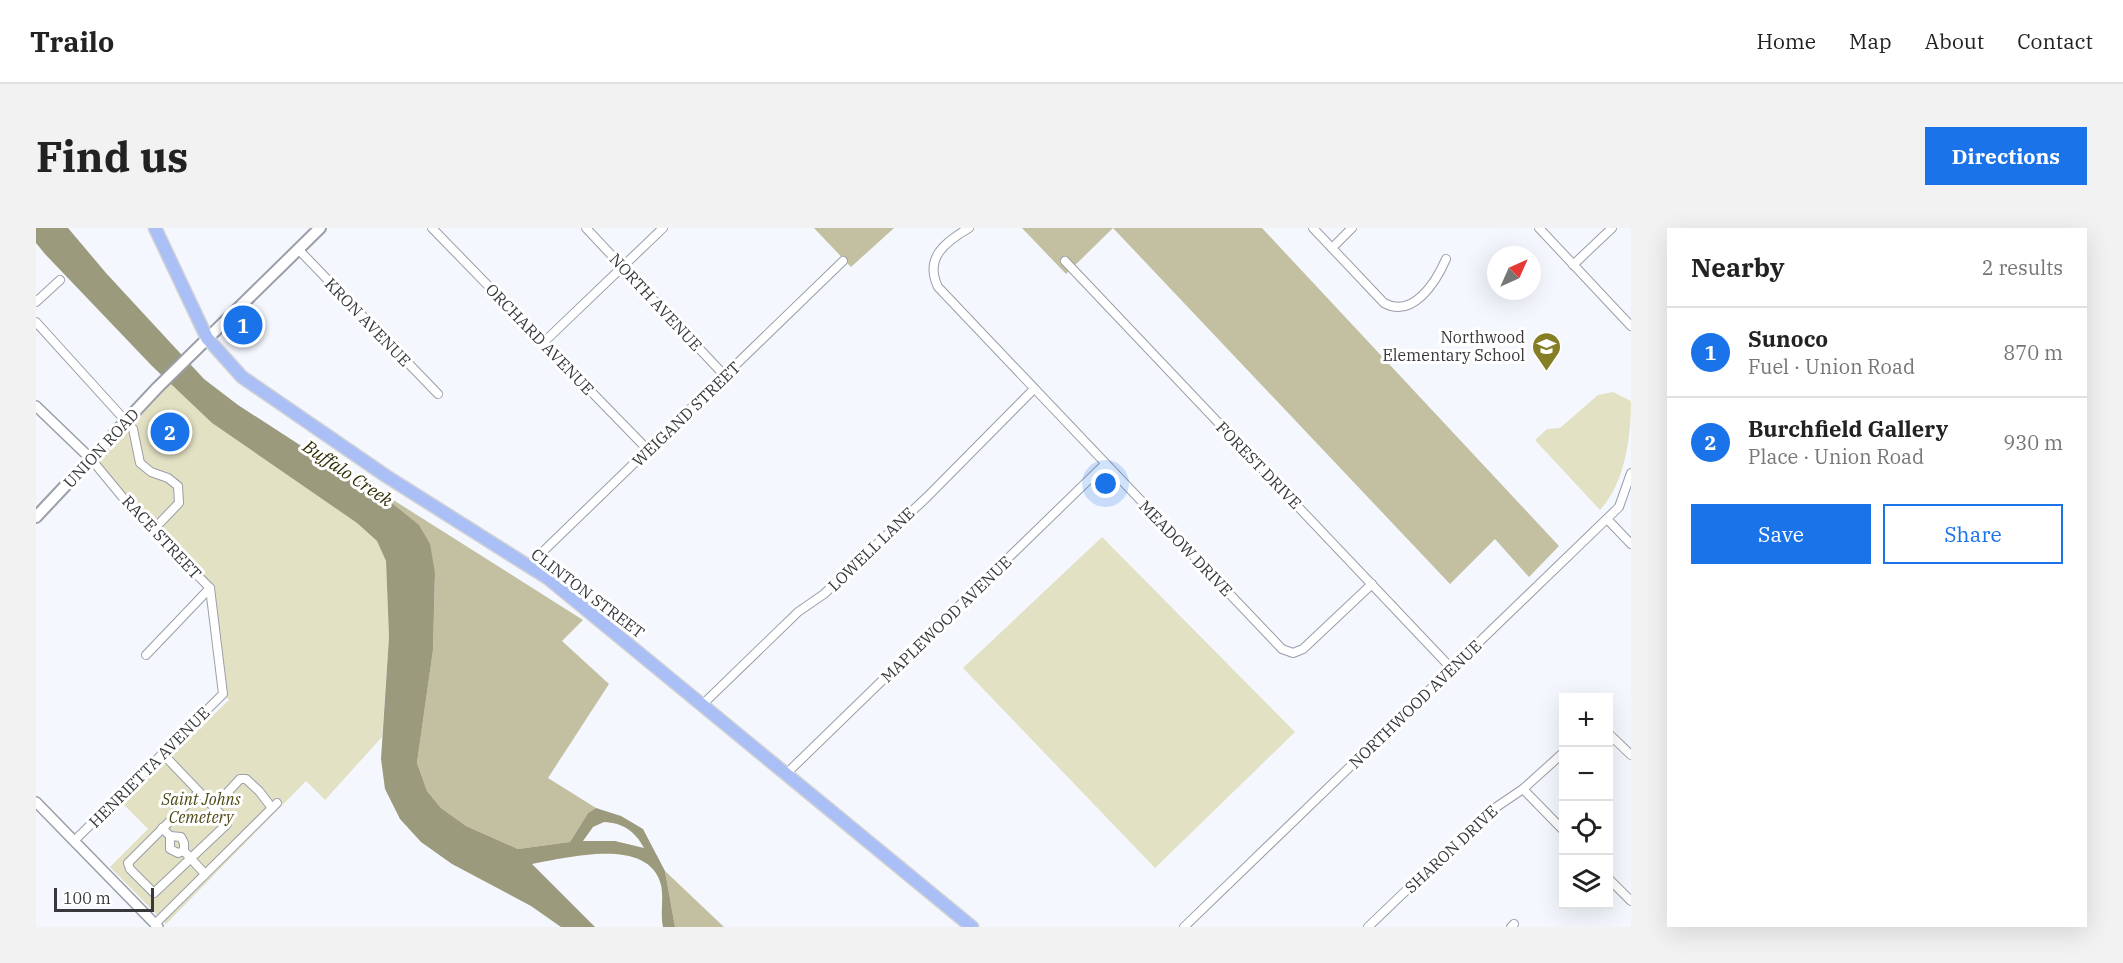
<!DOCTYPE html>
<meta charset="utf-8">
<style>
body{margin:0;font-family:"IBM Plex Serif",serif;background:#f2f2f2;color:#222}
.controls{position:absolute;right:18px;bottom:18px;display:grid;overflow:hidden;border-radius:0px;box-shadow:0 6px 24px #0002}
.controls button{width:54px;height:54px;display:grid;place-items:center;padding:0;border:0;border-bottom:2px solid #e0e0e0;background:#fff;color:#222;font:30px sans-serif}
.compass{position:absolute;left:1451px;top:18px;width:54px;height:54px;border-radius:50%;background:#fff;box-shadow:0 6px 24px #0002;rotate:45deg}
.scale{position:absolute;left:18px;bottom:15px;width:100px;box-sizing:border-box;padding-left:6px;border:3px solid #36383c;border-top:0;font-size:16px;line-height:21px;white-space:nowrap;color:#36383c;-webkit-text-stroke:4px #fff;paint-order:stroke}
.you{position:absolute;left:1070px;top:256px;width:21px;height:21px;margin:-15px;border:4px solid #fff;border-radius:50%;background:#1a73e8;box-shadow:0 0 0 9px #1a73e833}
.badge{display:grid;place-items:center;width:39px;height:39px;border-radius:50%;background:#1a73e8;color:#fff;font-size:20px;font-weight:700}
.pin{position:absolute;translate:-50% -50%;border:3px solid #fff;box-shadow:0 2px 6px #0006}
.list{margin:0;padding:0;list-style:none}
h2{display:flex;justify-content:space-between;align-items:center;height:78px;margin:0;padding:0 24px;font-size:26px}
h2 small{font-size:20px;font-weight:400;color:#767676}
.list li{display:grid;grid-template-columns:39px 1fr auto;gap:18px;align-items:center;box-sizing:border-box;height:90px;padding:0 24px;border-top:2px solid #e0e0e0}
.list b{display:block;font-size:22px;white-space:nowrap}
.list p{margin:0;font-size:20px;white-space:nowrap;color:#767676}
.list em{font-size:20px;font-style:normal;color:#767676}
.actions{display:flex;gap:12px;padding:18px 24px}
.actions a{flex:1;padding:14px 0;border:2px solid #1a73e8;border-radius:0px;text-align:center;font-size:21px;color:#1a73e8}
.actions .main{background:#1a73e8;color:#fff}
.icon{flex:none;width:33px;height:33px;fill:none;stroke:currentColor;stroke-width:2;stroke-linecap:round;stroke-linejoin:round}
.map{position:relative;flex:none;width:1595px;height:699px;overflow:hidden;border-radius:0px}
header{display:flex;align-items:center;gap:36px;box-sizing:border-box;height:84px;padding:0 30px;background:#fff;border-bottom:2px solid #e0e0e0}
header strong{font-size:28px}
nav{display:flex;gap:33px;margin-inline-start:auto;font-size:21px}
.intro{display:flex;align-items:center;justify-content:space-between;box-sizing:border-box;height:144px;padding:0 36px}
h1{margin:0;font-size:42px}
.button{padding:15px 27px;border-radius:0px;background:#1a73e8;color:#fff;font-size:21px;font-weight:700}
main{display:flex;gap:36px;padding:0 36px}
aside{flex:1;background:#fff;border-radius:0px;box-shadow:0 6px 24px #0002}
.map>svg:first-child{display:block}
.green{fill:#e3e1c3}
.forest{fill:#c2c0a0}
.water{fill:#9c9a7c;fill-rule:evenodd}
.lines{fill:none;stroke-linecap:round;stroke-linejoin:round}
.minor-casing{stroke:#9a9ea8;stroke-width:10}
.tertiary-casing{stroke:#9a9ea8;stroke-width:12}
.secondary-casing{stroke:#9a9ea8;stroke-width:14}
.primary-casing{stroke:#d3d3d4;stroke-width:15}
.minor{stroke:#fff;stroke-width:8}
.tertiary{stroke:#fff;stroke-width:9}
.secondary{stroke:#fff;stroke-width:10}
.primary{stroke:#a9bff5;stroke-width:12}
.labels{text-anchor:middle;dominant-baseline:central;stroke-width:6;stroke-linejoin:round;paint-order:stroke}
.street-label{font-size:16px;fill:#36383c;stroke:#fff}
.poi-label{font-size:16px;fill:#36383c;stroke:#fff;text-anchor:end}
.park-label{font-size:16px;font-style:italic;fill:#4f4a15;stroke:#fff}
.water-label{font-size:18px;font-style:italic;fill:#322e05;stroke:#fff}
</style>
<header>
<strong>Trailo</strong>
<nav><a>Home</a><a>Map</a><a>About</a><a>Contact</a></nav>
</header>
<div class="intro"><h1>Find us</h1><a class="button">Directions</a></div>
<main>
<div class="map">
<svg width="1595" height="699" viewBox="0 0 1595 699">
<rect width="100%" height="100%" fill="#f4f7fe"/>
<g class="green">
<path d="M131,152l45,43 145,100 20,18 9,20 3,76 -7,100 -57,63 -19,-19 -140,143 -56,-57 38,-38 -26,-26 107,-103 -6,-6 -13,-106 -119,-129z"/>
<path d="M1577,164l18,9c0,36 -6,82 -31,109l-65,-70 12,-11 13,-1 38,-33z"/>
<path d="M1066,309l193,195 -140,136 -192,-200z"/>
</g>
<g class="forest">
<path d="M778,0h80l-43,39z"/>
<path d="M986,0h240l297,318 -30,31 -34,-38 -45,45 -337,-356 -47,46z"/>
<path d="M332,256l215,136 -21,21 47,43 -61,94 48,30 -8,5 -18,29 -52,7 -52,-23 -25,-18 -14,-17 -10,-28 16,-113 2,-77z"/>
<path d="M629,643l59,56h-49z"/>
</g>
<path class="water" d="M0,0h32l38,45 98,106 34,26 68,44 62,35 51,41 11,19 5,29 -2,77 -16,113 10,28 14,17 25,18 52,23 52,-7 18,-29 8,-5 25,8 22,13 22,42 10,56h-12c-3,-14 1,-29 -2,-42 -12,-49 -94,-27 -129,-21l63,63h-34l-30,-21 -79,-42 -31,-22 -21,-23 -15,-30 -4,-30 8,-122 -3,-76 -9,-20 -20,-18 -145,-100 -60,-57 -107,-112 -9,-11zM568,594c19,1 31,9 40,26l-29,-7h-32l10,-14z"/>
<g class="lines">
<defs>
<g id="minor">
<path d="M396,0l216,222"/>
<path d="M550,0l139,148"/>
<path d="M933,0c-24,14 -45,30 -31,59l344,362 11,4 10,-4 69,-65"/>
<path d="M1277,0l71,75c29,16 52,-21 62,-44"/>
<path d="M1503,0l92,98"/>
<path d="M1296,20l20,-20"/>
<path d="M262,21l140,145"/>
<path d="M1029,33l387,408"/>
<path d="M1537,37l39,-37"/>
<path d="M0,74l24,-22"/>
<path d="M0,94l97,107 7,34 11,9 17,6 10,8 1,17 -26,27"/>
<path d="M508,114l119,-114"/>
<path d="M1571,291l24,25"/>
<path d="M492,338l315,-305"/>
<path d="M110,427l64,-67"/>
<path d="M667,476l95,-92 26,-18 103,-97 107,-108"/>
<path d="M1572,505l23,22"/>
<path d="M126,525l64,67 1,4 -73,69 -24,-24 -2,-6 71,-71"/>
<path d="M750,546l319,-310"/>
<path d="M1487,561l41,42"/>
<path d="M178,579l26,-28h6l13,12 13,17"/>
<path d="M126,600l8,8 11,1 3,6v8l21,23"/>
<path d="M134,608v13l8,4 6,-2"/>
<path d="M38,613l149,-147 -13,-106 -76,-77 -43,-52"/>
<path d="M1572,650l23,23"/>
<path d="M119,696l122,-121"/>
<path d="M1148,699l435,-420 12,-34"/>
<path d="M1332,699l118,-113 37,-25 41,-37"/>
<path d="M1475,699l3,-3"/>
</g>
<g id="tertiary">
<path d="M0,178l55,53"/>
<path d="M0,574l122,125"/>
</g>
<path id="secondary" d="M0,289l121,-129 163,-160"/>
<path id="primary" d="M119,0l52,110 35,39 144,99 163,103 423,348"/>
</defs>
<use href="#minor" class="minor-casing"/>
<use href="#tertiary" class="tertiary-casing"/>
<use href="#secondary" class="secondary-casing"/>
<use href="#primary" class="primary-casing"/>
<use href="#minor" class="minor"/>
<use href="#tertiary" class="tertiary"/>
<use href="#secondary" class="secondary"/>
<use href="#primary" class="primary"/>
</g>
<defs>
<symbol id="school-pin" viewBox="-11 -11 22 30"><path d="M0 17L-7.5 6A9.5 9.5 0 1 1 7.5 6Z" fill="#867e24" stroke="#fff"/><path d="M0-5L7-2L0 1L-7-2ZM-4 1L0 2.5L4 1V4Q0 6-4 4Z" fill="#fff"/></symbol>
</defs>
<g fill-rule="evenodd">
<use href="#school-pin" x="1494" y="102" width="33" height="45"/>
</g>
<g class="labels">
<g class="street-label">
<text transform="translate(620 74) rotate(47)">NORTH AVENUE</text>
<text transform="translate(332 94) rotate(46)">KRON AVENUE</text>
<text transform="translate(504 111) rotate(46)">ORCHARD AVENUE</text>
<text transform="translate(650 186) rotate(-44)">WEIGAND STREET</text>
<text transform="translate(65 220) rotate(-47)">UNION ROAD</text>
<text transform="translate(1223 237) rotate(46)">FOREST DRIVE</text>
<text transform="translate(126 309) rotate(47)">RACE STREET</text>
<text transform="translate(1150 320) rotate(46)">MEADOW DRIVE</text>
<text transform="translate(835 321) rotate(-44)">LOWELL LANE</text>
<text transform="translate(552 365) rotate(37)">CLINTON STREET</text>
<text transform="translate(910 391) rotate(-44)">MAPLEWOOD AVENUE</text>
<text transform="translate(1379 476) rotate(-44)">NORTHWOOD AVENUE</text>
<text transform="translate(113 539) rotate(-45)">HENRIETTA AVENUE</text>
<text transform="translate(1415 621) rotate(-43)">SHARON DRIVE</text>
</g>
<g class="poi-label">
<text x="1489" y="109">Northwood<tspan x="1489" dy="18">Elementary School</tspan></text>
</g>
<g class="park-label">
<text x="165" y="571">Saint Johns<tspan x="165" dy="18">Cemetery</tspan></text>
</g>
<g class="water-label">
<text transform="translate(312 245) rotate(34)">Buffalo Creek</text>
</g>
</g>
</svg>
<div class="controls">
<button>+</button>
<button>−</button>
<button><svg class="icon" aria-label="locate" viewBox="0 0 24 24"><circle cx="12" cy="12" r="6"/><path d="M12 2v4M12 18v4M2 12h4M18 12h4"/></svg></button>
<button><svg class="icon" aria-label="layers" viewBox="0 0 24 24"><path d="M12 4l9 5-9 5-9-5zM3 14l9 5 9-5"/></svg></button>
</div>
<svg class="compass" viewBox="-18 -18 36 36"><path d="M0-13l5 13h-10z" fill="#e53935"/><path d="M0 13l5-13h-10z" fill="#767676"/></svg>
<div class="scale">100 m</div>
<div class="you"></div>
<div class="pin badge" style="left:207px;top:97px">1</div>
<div class="pin badge" style="left:134px;top:204px">2</div>
</div>
<aside>
<h2>Nearby<small>2 results</small></h2>
<ul class="list">
<li><span class="badge">1</span><div><b>Sunoco</b><p>Fuel · Union Road</p></div><em>870 m</em></li>
<li><span class="badge">2</span><div><b>Burchfield Gallery</b><p>Place · Union Road</p></div><em>930 m</em></li>
</ul>
<div class="actions"><a class="main">Save</a><a>Share</a></div>
</aside>
</main>
